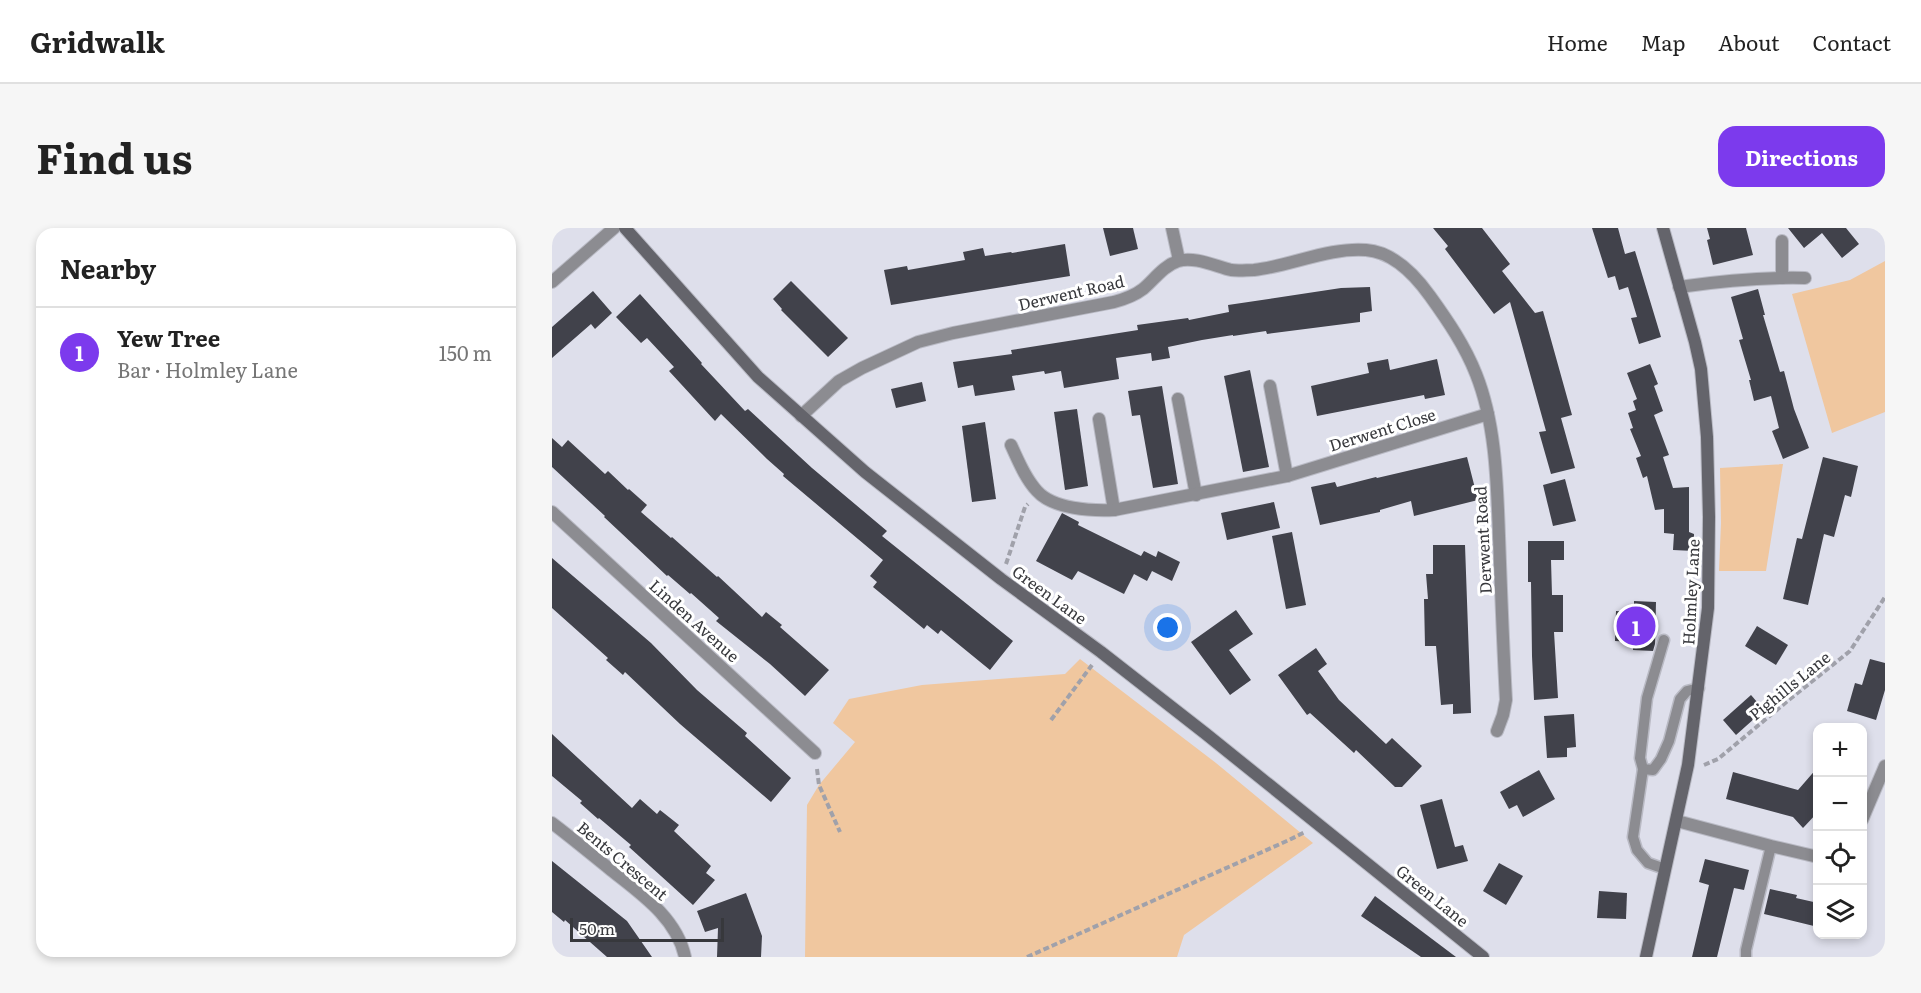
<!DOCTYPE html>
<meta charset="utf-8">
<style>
body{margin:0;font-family:Literata,serif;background:#f6f6f6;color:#222}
.controls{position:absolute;right:18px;bottom:18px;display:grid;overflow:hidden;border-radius:12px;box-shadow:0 3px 9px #0003}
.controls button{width:54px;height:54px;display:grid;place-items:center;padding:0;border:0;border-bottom:2px solid #e0e0e0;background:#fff;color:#222;font:30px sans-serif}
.scale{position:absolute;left:18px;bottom:15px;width:154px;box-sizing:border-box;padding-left:6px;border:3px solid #37383c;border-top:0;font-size:16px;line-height:21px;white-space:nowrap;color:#37383c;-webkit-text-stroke:4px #fff;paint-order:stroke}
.you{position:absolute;left:616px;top:400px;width:21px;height:21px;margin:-15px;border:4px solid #fff;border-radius:50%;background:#1a73e8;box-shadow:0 0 0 9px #1a73e833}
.badge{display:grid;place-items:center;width:39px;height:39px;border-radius:50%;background:#7c3aed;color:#fff;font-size:20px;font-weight:700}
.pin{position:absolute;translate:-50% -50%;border:3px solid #fff;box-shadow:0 2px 6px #0006}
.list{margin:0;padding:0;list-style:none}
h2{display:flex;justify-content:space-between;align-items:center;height:78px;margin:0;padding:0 24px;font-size:26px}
h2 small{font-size:20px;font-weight:400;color:#767676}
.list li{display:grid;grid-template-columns:39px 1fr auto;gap:18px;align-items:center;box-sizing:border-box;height:90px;padding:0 24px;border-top:2px solid #e0e0e0}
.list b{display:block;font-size:22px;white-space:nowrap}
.list p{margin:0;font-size:20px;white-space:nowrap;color:#767676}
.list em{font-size:20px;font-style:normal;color:#767676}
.icon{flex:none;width:33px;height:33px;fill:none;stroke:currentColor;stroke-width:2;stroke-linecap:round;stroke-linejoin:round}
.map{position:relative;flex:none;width:1333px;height:729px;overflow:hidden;border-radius:18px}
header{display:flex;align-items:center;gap:36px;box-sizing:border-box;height:84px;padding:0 30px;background:#fff;border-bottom:2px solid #e0e0e0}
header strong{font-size:28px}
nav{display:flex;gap:33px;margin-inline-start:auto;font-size:21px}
.intro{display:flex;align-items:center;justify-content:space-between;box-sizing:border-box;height:144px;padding:0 36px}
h1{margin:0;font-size:42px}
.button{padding:15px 27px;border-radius:18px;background:#7c3aed;color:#fff;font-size:21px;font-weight:700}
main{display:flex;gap:36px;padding:0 36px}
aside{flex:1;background:#fff;border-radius:18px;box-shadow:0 3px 9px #0003}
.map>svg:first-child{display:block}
.green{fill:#f0c79f}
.building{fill:#41424b}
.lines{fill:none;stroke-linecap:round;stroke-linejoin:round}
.service-casing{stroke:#b9bac4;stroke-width:13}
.minor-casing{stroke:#b9bac4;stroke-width:14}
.secondary-casing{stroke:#b9bac4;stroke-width:14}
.path{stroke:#a0a1aa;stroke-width:4;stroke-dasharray:6 3;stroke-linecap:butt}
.service{stroke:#8c8c91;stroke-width:10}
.minor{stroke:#8c8c91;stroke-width:12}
.secondary{stroke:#64646b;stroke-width:12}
.labels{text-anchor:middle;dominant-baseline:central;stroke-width:6;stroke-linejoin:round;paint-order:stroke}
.street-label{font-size:16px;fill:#37383c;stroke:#fff}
</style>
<header>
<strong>Gridwalk</strong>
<nav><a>Home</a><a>Map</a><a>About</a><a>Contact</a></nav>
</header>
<div class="intro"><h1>Find us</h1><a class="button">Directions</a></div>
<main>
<aside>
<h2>Nearby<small></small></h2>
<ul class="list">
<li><span class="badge">1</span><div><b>Yew Tree</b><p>Bar · Holmley Lane</p></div><em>150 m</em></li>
</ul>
</aside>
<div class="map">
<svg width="1333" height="729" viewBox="0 0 1333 729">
<rect width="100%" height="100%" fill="#dedfeb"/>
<g class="green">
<path d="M1333,33v151l-53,21 -40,-139 58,-14z"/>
<path d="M1231,236l-17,107h-47l2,-48 -1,-55z"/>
<path d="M528,431l136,104 97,80 -129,92 -7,22h-372l2,-152 12,-20 36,-43 -22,-19 16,-24 73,-14 143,-11z"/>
</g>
<g class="building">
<path d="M551,0h30l5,21 -28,7z"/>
<path d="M881,0h49l28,36 -8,7 33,42 8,-2 29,104 -11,3 14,50 -24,6 -12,-42 7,-1 -36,-129 -16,12 -49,-65 3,-3z"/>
<path d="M1040,0h26l7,26 10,-3 26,86 -22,7 -8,-26 6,-1 -9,-30 -9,3 -4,-14 -7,2z"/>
<path d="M1155,0h39l7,27 -40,10 -6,-25 3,-1z"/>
<path d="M1236,0h58l13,16 -17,14 -20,-25 -18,15z"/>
<path d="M513,16l5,32 -179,29 -7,-35 23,-4 1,4 57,-10 -2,-8 20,-4 2,8 26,-4 1,1z"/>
<path d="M239,53l57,57 -20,19 -47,-47 1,-1 -9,-10z"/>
<path d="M818,59l2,24 -12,2v9l-93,12 -1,-3 -33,5v-1l-31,5 -34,7 2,11 -18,3 -1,-8 -35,5 3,21 -55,9 -3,-17 -16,3 -1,-3 -32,5 3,14 -40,6 -2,-11 -15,3 -5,-26 59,-8 -1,-4 127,-20 -1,-5 51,-7 1,2 40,-8 -1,-7 113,-17z"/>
<path d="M1206,61l7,26h-2l17,57 4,-1 10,38 15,39 -26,11 -11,-28 7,-3 -8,-32 -17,5 -5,-21h2l-12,-40 4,-1 -12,-42z"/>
<path d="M41,63l19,22 -17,16 -4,-5 -39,34v-31z"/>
<path d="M88,66l62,69 -1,1 44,47 3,-2 64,59 75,63 -5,5 131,105 -23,29 -49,-40 -3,4 -11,-9 -3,4 -51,-42 4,-5 -7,-6 13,-16 -100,-84 1,-2 -17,-15 -46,-45 -6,7 -46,-50 5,-4 -27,-29 -6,5 -25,-26z"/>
<path d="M836,131l2,11 47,-11 8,36 -20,4 -1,-4 -107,21 -6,-30 58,-13 -2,-10z"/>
<path d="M1098,136l8,20 -4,2 9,25 -9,4 15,40 -6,2 10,31 16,-1v45l5,2v17l-21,-1 1,-16 -10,-1v-24l-9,1 -8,-34 -4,2 -7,-20 5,-2 -11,-27 3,-1 -5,-15 8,-3 -3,-9 4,-2 -10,-26z"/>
<path d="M698,142l19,97 -26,5 -19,-96z"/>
<path d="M370,154l4,19 -30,7 -5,-19z"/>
<path d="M610,158l16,98 -25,4 -13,-73 -8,1 -4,-25z"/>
<path d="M525,181l11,77 -23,4 -11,-78z"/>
<path d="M433,194l11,77 -24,3 -10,-76z"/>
<path d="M0,210l10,9 6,-7 37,34 3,-3 20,19 1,-1 18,16 -6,7 30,26 1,-1 45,40 1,-1 44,41 4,-5 16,13 -2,2 49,43 -24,26 -35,-32 -54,-43 3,-3 -28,-25 -1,1 -22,-19 -1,1 -63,-59 1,-1 -53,-49z"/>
<path d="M915,229l11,43 -64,16 -3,-15 -31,9v2l-60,13 -9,-38 24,-5 2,5 39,-10 1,1z"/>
<path d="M1271,229l35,9 -7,31 -6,-2 -11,42 -10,-3 -16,71 -25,-6 14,-61 5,1z"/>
<path d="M1013,251l11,42 -23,5 -10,-41z"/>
<path d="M722,274l6,26 -53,12 -6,-27z"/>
<path d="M510,285l17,9 -1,3 63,31 3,-5 12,6 2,-6 22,11 -8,19 -20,-10 -5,10 -13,-7 -10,20 -46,-23 -6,9 -36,-19z"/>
<path d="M740,304l14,73 -20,4 -14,-73z"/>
<path d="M976,313h36v19h-13l1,35h11v37h-9l4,66 -24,2 -2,-44 -1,-74h-3z"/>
<path d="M881,317h32l6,168 -18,1v-10l-12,1 -5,-59h-11l-1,-47h4l-2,-25h7z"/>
<path d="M0,330l99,85 46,47 50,43 -2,3 46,42 -20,24 -91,-78 -55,-52 -2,3 -17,-15 2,-2 -56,-50z"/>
<path d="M1082,373l22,1 -1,42 -2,7 -20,-1v-8l-18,-1 1,-30 18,1z"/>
<path d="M684,382l17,24 -24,16 22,30 -21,15 -39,-53z"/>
<path d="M1205,398l31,19 -12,20 -31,-19z"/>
<path d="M764,420l11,16 -9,7 21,29 47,44 6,-6 30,28 -20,21h-7l-39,-37 -2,3 -44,-40 -3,2 -29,-40z"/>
<path d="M1318,431l15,4v27l-9,30 -29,-9 8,-28 7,2z"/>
<path d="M1199,467l13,15 -28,25 -13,-15z"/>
<path d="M1022,486l2,33 -9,1v9l-20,1 -3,-42z"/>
<path d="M0,506l80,74 8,-9 17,15 3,-4 19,15 -5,6 37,35 -5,7 9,7 -22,25 -64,-58 2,-2 -32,-27 -1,1 -18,-16 2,-2 -30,-25z"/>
<path d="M1266,539v45l-15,16 -10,-11 -67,-18 7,-27 65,18z"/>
<path d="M987,542l16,29 -32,18 -6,-12 -8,4 -9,-17z"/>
<path d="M890,571l13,48 8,-2 5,16 -31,8 -17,-64z"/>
<path d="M1153,631l44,11 -5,20 -10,-2 -17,69h-25l17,-72 -10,-3z"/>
<path d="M0,633l75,60 25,36h-45l-42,-37 -1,2 -12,-10z"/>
<path d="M947,635l24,13 -17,29 -23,-14z"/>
<path d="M1218,661l27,6 -1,3 22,5v24l-54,-13z"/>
<path d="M1047,663l28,2 -1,26 -29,-1z"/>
<path d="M194,665l16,43 -1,21h-44l1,-29 -13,4 -8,-21z"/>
<path d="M823,668l81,61h-35l-60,-41z"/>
</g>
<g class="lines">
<defs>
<g id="service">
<path d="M1112,412l-17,58 -7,60 3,11 10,1 8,-11 8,-18 11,-42 7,-8 12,-3"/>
<path d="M1091,541l-10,68 4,13 11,13 17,6"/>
<path d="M1194,729v-7l25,-104"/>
</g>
<g id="minor">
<path d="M620,0l7,32"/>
<path d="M1230,13v37"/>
<path d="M0,54l62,-54"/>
<path d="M1127,59c42,-6 84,-10 126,-9"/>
<path d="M718,158l17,90"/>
<path d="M626,171l18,96"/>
<path d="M249,188l38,-35 23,-13 56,-26 35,-9 161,-31c11,-3 20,-6 29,-13 11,-9 20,-23 35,-28 16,-5 37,5 53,9 7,1 16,0 23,0 36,-4 76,-23 112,-20 28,2 49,25 64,46 18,25 35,50 46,78 20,50 21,109 23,162 2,55 4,109 7,164l-3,15 -6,16"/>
<path d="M547,191l15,91"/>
<path d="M459,217c7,15 14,33 26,46 16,18 54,20 77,19l173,-34 201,-62"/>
<path d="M0,284l263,241"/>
<path d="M1310,592l23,-54"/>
<path d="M1125,593l94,25 47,11"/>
<path d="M0,595c20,15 39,31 59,47 29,23 66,48 74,87"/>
</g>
<g id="secondary">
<path d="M73,0l133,149 107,95 136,107 100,73 105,82 277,223"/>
<path d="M1094,729l42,-192 20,-157 1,-91 -2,-80 -6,-68 -6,-27 -32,-114"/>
</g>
</defs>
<use href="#service" class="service-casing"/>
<use href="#minor" class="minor-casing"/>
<use href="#secondary" class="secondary-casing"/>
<g class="path">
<path d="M454,336l19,-57 3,-3"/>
<path d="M499,492l41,-55"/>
<path d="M1152,537l14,-6 72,-60 60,-48 35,-54"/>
<path d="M265,541l2,16 21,47"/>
<path d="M475,729l262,-117 16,-8"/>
</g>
<use href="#service" class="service"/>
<use href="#minor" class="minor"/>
<use href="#secondary" class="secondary"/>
</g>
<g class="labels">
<g class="street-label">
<text transform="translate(519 64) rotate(-13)">Derwent Road</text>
<text transform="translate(830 201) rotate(-17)">Derwent Close</text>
<text transform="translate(930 312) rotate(-93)">Derwent Road</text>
<text transform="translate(1138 364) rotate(-87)">Holmley Lane</text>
<text transform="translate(498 366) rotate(36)">Green Lane</text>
<text transform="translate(143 392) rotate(42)">Linden Avenue</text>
<text transform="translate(1237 457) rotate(-39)">Pighills Lane</text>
<text transform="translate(71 632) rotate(40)">Bents Crescent</text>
<text transform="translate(881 667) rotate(39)">Green Lane</text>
</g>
</g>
</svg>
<div class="controls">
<button>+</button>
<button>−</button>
<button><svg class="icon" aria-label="locate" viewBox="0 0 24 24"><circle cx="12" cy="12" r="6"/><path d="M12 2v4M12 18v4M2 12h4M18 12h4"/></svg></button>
<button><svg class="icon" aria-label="layers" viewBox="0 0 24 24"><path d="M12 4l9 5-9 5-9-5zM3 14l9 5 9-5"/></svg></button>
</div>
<div class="scale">50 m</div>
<div class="you"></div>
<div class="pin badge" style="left:1084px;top:398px">1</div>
</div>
</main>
